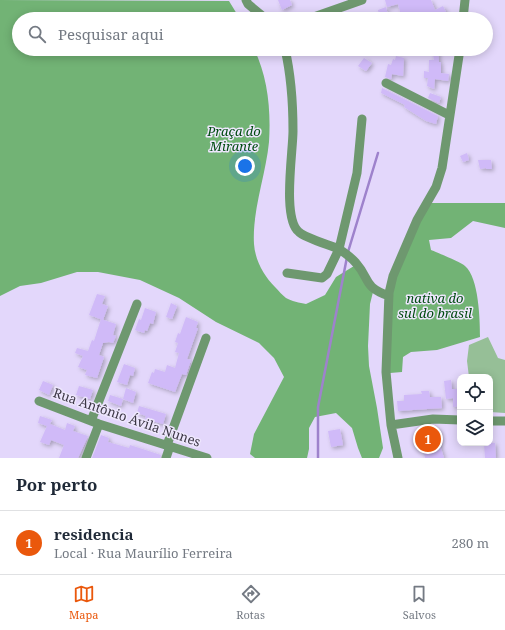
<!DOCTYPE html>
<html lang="pt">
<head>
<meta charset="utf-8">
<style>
	:root { --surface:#fff; --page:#f6f6f7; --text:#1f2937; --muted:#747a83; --line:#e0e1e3; --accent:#ea580c }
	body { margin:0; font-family:"Noto Serif",serif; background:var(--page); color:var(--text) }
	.controls { position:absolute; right:12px; bottom:12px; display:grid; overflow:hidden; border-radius:8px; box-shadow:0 2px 10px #0003 }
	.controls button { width:36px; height:36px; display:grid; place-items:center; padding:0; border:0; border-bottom:1px solid var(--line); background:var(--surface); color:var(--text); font:20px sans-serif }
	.you { position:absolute; left:245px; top:166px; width:14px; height:14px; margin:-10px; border:3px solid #fff; border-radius:50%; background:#1a73e8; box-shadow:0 0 0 6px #1a73e833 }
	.badge { display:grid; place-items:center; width:26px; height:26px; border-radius:50%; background:var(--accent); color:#fff; font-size:13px; font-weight:700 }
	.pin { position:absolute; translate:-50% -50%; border:2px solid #fff; box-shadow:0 1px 4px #0006 }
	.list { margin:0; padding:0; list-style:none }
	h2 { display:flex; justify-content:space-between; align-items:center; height:52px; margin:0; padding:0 16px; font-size:17px }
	h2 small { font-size:13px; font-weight:400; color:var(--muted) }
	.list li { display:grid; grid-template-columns:26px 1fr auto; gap:12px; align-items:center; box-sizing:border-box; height:64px; padding:0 16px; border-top:1px solid var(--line) }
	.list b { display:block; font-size:15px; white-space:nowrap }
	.list p { margin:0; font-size:13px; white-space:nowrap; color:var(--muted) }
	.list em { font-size:13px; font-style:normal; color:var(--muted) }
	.icon { flex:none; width:22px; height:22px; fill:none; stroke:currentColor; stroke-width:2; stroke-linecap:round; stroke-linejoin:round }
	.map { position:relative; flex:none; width:505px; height:458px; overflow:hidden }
	.search { position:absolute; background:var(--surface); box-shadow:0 2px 10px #0003; left:12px; right:12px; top:12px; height:44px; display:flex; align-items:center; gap:10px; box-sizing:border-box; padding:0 14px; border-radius:22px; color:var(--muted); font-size:15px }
	.sheet { height:116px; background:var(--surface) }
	nav { display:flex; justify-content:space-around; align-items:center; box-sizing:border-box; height:56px; border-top:1px solid var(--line); background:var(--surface); font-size:11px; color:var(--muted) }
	nav a { display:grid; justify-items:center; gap:2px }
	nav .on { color:var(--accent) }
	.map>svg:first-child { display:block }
</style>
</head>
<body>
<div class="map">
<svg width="505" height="458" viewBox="0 0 505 458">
	<defs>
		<filter id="shadow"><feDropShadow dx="2" dy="2" stdDeviation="2" flood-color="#0004"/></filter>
	</defs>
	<rect width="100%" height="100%" fill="#e3d7fb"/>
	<!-- green -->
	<path fill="#96bf97" d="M488 337 498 358 505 360V413L490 412V377H469L467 361 469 345Z"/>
	<!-- forest -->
	<path fill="#72b375" d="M0 0 229 1 240 19H19V49H254C268 77 271 111 269 142 266 174 252 211 254 244 255 260 264 276 275 287 279 291 282 295 286 298 291 301 300 303 306 304L325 295 336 277 354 266 374 288 370 304 368 346 369 366 377 408 383 448 379 458H362L358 448 352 428 336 413 315 417 309 428V449L307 458H255L250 454 254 434 284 377 274 358 259 343 216 322 179 298 140 280 98 272H77L41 283 20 286 0 296Z
		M431 203H505V228L473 221 451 238 429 240 431 250C438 253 461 262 465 266 479 278 480 320 480 337L437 350 411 352 403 357 402 372 390 373C391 338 388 290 402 257 410 238 421 220 431 203Z"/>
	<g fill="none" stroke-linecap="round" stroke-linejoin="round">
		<!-- stream -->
		<path stroke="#9e82cc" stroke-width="2.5" d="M348 252 378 153
			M318 458V407L347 257"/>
	</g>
	<!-- building -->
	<path fill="#d0baf8" filter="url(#shadow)" d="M278 0H290L292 5 282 10Z
		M385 0H431L435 10 443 6 447 14 439 18 438 16 431 19H402L398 4 387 7Z
		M386 7 389 19H380L378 10Z
		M432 49H438L439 62H441V73L449 74 448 81 435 79 434 89 427 86 428 78H424V71L429 72V60H434Z
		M396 56 404 58 403 76 392 74 391 79 385 77 388 64 391 65 393 59 395 60Z
		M364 58 372 63 366 71 358 66Z
		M382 88 438 116 436 124 426 121 404 107 405 105 381 93Z
		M430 93 441 97 439 103 428 98Z
		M467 153 469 160 463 162 460 156Z
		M478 160H491L492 169H486V168L480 169Z
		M97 294 105 296 102 304 108 306 103 320 89 315Z
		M171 303 177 306 172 319 166 317Z
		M145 308 156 312 153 324 150 323 147 331 145 330 144 333 135 330 139 319 141 320Z
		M186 317 198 322 196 328H198L187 359 191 360 186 375 182 374 175 392 148 383 152 372 154 373 155 369 165 372 167 365 175 368 179 353 175 352 178 343 175 342 178 333 180 334Z
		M101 319 116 324 113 335 116 336 113 343 109 342 103 343 99 355 104 357 97 378 85 375 87 370 78 367 83 356 75 353 77 348 88 351 92 340 94 341Z
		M124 364 135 368 133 376 130 375 127 385 117 382Z
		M451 380 452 389H460V406L453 407V398L446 399 444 381Z
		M43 381 53 385 49 395 39 390Z
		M79 386 93 390 90 399 76 395Z
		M126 388 136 392 133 403 123 399Z
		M421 391H429L430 397H441L442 408 398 411 397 401H404V395L422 394Z
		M110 395 123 399 121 406 108 401Z
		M139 406 166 414 163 424 145 419 146 416 137 413Z
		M40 416 52 420 50 424 65 430 67 423 75 426 73 431 88 436 78 458H59L64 445 51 440 49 445 40 442 47 426 38 423Z
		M340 429 343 445 331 447 328 431Z
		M439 429 441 442H439L444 458H425L420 433Z
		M101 435 109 438 108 442 129 448 130 445 161 455 160 458H92Z
		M484 443H495L496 458H485Z"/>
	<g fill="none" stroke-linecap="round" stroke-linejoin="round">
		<!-- minor -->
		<path stroke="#6e986f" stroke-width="9" d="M246 0 248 4 266 19
			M308 19 362 0
			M463 19 465 0
			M285 49C291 75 293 104 293 131 293 152 282 219 299 232 305 238 330 245 339 249L327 274 322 278 287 273
			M386 83 449 115
			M362 119 357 173 339 249C345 253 351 257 356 263 371 280 362 286 389 296
			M39 401 99 424 207 458
			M91 421 137 304
			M490 421H505
			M391 425 433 419 460 420
			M167 445 206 338
			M86 458 99 424
			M166 458 170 446
			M398 458 391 425 386 372 389 293 393 276 417 220 436 187 442 168 460 49"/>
	</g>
	<g text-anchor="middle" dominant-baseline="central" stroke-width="3" stroke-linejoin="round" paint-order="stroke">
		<!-- park labels -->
		<g font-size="13" font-style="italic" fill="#004c11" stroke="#eee7fd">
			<text x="234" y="131">Praça do<tspan x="234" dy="15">Mirante</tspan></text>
			<text x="435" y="298">nativa do<tspan x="435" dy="15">sul do brasil</tspan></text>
		</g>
		<!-- street labels -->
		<g font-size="13" fill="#3b3644" stroke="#eee7fd">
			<text transform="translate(127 417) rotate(19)">Rua Antônio Ávila Nunes</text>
		</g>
	</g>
</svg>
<div class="controls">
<button><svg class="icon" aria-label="locate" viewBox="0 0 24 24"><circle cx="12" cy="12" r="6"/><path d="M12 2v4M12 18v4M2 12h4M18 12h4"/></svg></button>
<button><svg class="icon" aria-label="layers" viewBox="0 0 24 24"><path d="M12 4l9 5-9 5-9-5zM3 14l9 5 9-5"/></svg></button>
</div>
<div class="you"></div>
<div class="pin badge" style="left:428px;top:439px">1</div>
<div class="search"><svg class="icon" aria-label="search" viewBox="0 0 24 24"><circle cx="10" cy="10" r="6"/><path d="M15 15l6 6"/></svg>Pesquisar aqui</div>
</div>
<section class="sheet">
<h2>Por perto<small></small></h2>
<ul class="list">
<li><span class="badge">1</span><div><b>residencia</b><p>Local · Rua Maurílio Ferreira</p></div><em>280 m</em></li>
</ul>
</section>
<nav>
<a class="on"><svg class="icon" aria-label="map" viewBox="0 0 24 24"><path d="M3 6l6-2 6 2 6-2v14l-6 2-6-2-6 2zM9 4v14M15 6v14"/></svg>Mapa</a>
<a><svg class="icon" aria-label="directions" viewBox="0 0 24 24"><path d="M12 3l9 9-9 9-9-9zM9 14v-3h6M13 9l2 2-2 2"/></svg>Rotas</a>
<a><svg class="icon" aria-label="saved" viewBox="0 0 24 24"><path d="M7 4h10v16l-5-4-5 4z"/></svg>Salvos</a>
</nav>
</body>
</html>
